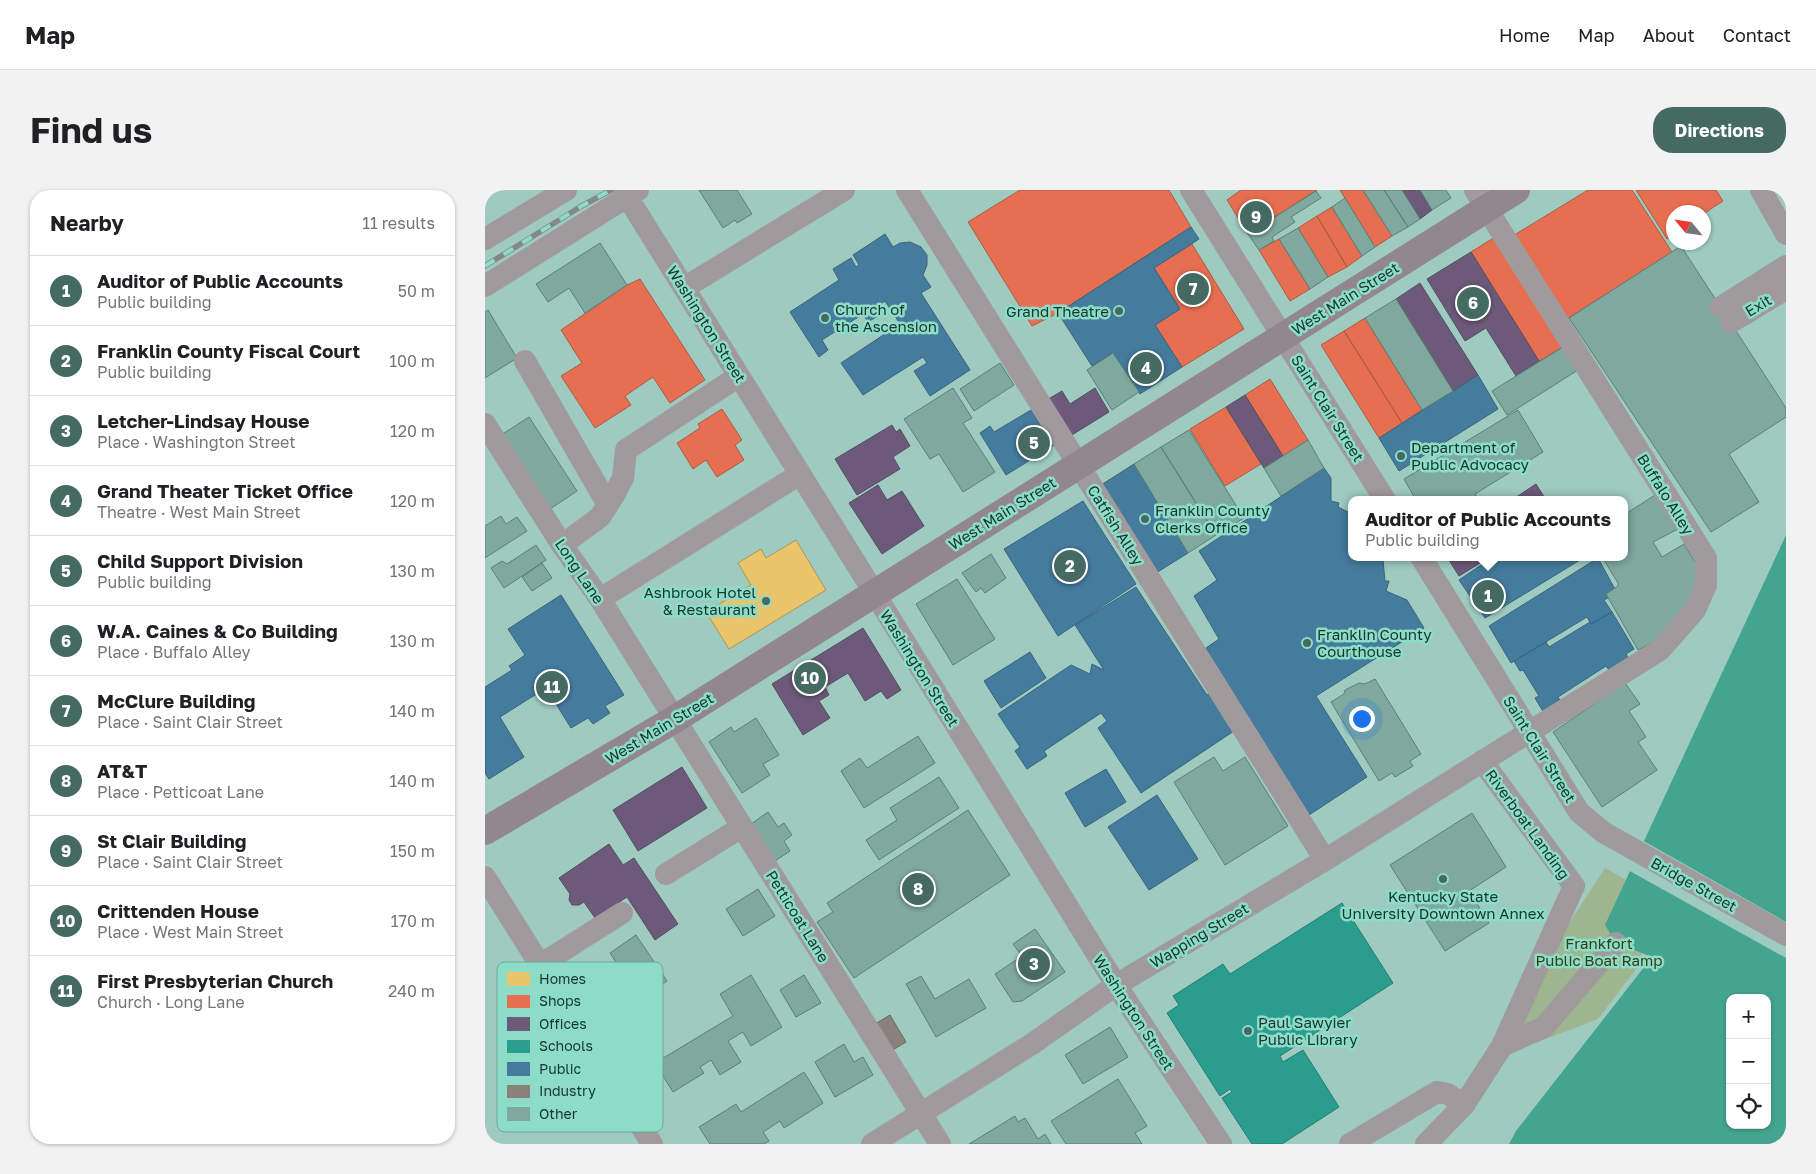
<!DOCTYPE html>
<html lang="en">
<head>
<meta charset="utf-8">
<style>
	:root { --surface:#fff; --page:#f2f2f2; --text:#202124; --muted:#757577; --line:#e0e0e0; --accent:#456a61 }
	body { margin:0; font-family:"Golos Text",sans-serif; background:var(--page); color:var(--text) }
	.controls { position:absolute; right:15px; bottom:15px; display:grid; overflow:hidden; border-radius:10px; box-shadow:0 1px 4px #0004 }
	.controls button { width:45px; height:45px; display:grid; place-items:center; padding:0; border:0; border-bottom:1px solid var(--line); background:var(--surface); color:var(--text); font:25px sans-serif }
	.compass { position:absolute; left:1181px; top:15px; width:45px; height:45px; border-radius:50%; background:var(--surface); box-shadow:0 1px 4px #0004; rotate:299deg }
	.you { position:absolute; left:876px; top:528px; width:18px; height:18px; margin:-12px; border:4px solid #fff; border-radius:50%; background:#1a73e8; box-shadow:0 0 0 8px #1a73e833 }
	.badge { display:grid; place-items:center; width:32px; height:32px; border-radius:50%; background:var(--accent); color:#fff; font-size:16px; font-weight:700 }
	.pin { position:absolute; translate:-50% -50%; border:2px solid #fff; box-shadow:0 1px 5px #0006 }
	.popup { position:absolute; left:863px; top:306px; width:280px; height:65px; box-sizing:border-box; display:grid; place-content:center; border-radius:10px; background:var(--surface); filter:drop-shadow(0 1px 4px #0005); font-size:16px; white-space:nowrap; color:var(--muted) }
	.popup b { font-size:19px; color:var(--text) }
	.popup::after { content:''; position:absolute; left:50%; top:100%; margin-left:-10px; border:10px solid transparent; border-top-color:var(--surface) }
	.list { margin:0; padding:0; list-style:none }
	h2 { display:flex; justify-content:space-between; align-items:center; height:65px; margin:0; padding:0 20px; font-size:21px }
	h2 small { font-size:16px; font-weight:400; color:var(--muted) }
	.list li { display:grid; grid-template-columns:32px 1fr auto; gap:15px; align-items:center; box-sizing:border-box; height:70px; padding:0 20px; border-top:1px solid var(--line) }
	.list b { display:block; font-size:19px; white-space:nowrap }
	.list p { margin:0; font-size:16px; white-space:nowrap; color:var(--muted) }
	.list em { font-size:16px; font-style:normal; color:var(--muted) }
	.icon { flex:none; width:28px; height:28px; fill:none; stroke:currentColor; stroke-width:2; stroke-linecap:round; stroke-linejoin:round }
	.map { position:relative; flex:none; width:1301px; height:954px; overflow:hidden; border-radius:20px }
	header { display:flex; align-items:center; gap:30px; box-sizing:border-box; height:70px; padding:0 25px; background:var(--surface); border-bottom:1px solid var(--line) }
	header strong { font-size:24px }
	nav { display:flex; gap:28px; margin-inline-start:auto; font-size:18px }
	.intro { display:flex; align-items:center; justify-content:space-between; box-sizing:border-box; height:120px; padding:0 30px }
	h1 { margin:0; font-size:35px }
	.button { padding:12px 22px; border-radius:20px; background:var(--accent); color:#fff; font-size:18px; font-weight:700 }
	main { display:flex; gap:30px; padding:0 30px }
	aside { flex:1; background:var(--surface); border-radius:20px; box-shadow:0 1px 4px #0004 }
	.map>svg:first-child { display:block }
</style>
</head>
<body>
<header>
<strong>Map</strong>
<nav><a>Home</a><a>Map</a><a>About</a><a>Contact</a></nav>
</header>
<div class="intro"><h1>Find us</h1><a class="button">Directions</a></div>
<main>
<aside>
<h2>Nearby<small>11 results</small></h2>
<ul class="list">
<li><span class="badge">1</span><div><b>Auditor of Public Accounts</b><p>Public building</p></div><em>50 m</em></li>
<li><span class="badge">2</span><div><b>Franklin County Fiscal Court</b><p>Public building</p></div><em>100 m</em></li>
<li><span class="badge">3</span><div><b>Letcher-Lindsay House</b><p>Place · Washington Street</p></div><em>120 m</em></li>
<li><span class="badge">4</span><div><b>Grand Theater Ticket Office</b><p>Theatre · West Main Street</p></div><em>120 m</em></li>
<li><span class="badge">5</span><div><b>Child Support Division</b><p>Public building</p></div><em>130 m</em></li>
<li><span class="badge">6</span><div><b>W.A. Caines &amp; Co Building</b><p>Place · Buffalo Alley</p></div><em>130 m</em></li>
<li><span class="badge">7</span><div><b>McClure Building</b><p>Place · Saint Clair Street</p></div><em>140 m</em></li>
<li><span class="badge">8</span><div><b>AT&amp;T</b><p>Place · Petticoat Lane</p></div><em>140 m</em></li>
<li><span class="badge">9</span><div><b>St Clair Building</b><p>Place · Saint Clair Street</p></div><em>150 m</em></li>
<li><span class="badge">10</span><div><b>Crittenden House</b><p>Place · West Main Street</p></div><em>170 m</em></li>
<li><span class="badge">11</span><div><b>First Presbyterian Church</b><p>Church · Long Lane</p></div><em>240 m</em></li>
</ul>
</aside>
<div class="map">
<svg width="1301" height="954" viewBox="0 0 1301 954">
	<rect width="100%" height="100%" fill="#9fcabf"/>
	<!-- green -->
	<path fill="#9eb68f" d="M1120 678 1154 697 1152 747 1158 770 1113 829 1048 854 1032 834 1074 749Z"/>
	<!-- water -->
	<path fill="#43a490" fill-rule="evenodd" d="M1301 345V954H1024L1031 941 1167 767 1131 753 1120 735ZM1245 808H1282V935H1245Z"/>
	<!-- pier -->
	<path fill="#9fcabf" d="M1157 650 1301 732V768L1143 680Z"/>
	<!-- homes -->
	<path fill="#e9c46a" stroke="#a99958" d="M311 350 341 400 244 459 221 422 266 395 253 373 276 359 281 368Z"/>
	<!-- shops -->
	<path fill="#e76f51" stroke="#a85e46" d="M535 0H684L706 37 573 123 547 136 483 32Z
		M756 0H832L763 44 742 10Z
		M855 0H878L907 46 890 57Z
		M1103 0H1147L1187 62 1079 131 1026 47Z
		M1151 0H1231L1238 11 1218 24V22H1188V45L1182 49Z
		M847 17 877 66 862 77 832 26Z
		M832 26 862 77 843 87 813 38Z
		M1010 47 1078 157 1054 171 986 62Z
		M794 49 825 99 805 111 774 60Z
		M707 54 759 139 697 177 670 135 695 119 669 78Z
		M155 89 220 190 185 213 168 187 140 206 146 215 110 238 76 186 97 173 76 140 142 95Z
		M880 128 937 220 917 233 859 141Z
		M859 141 917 233 894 248 836 155Z
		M785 189 823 250 798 266 760 205Z
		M741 217 776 274 740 296 705 239Z
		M237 219 257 250 250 255 259 270 232 287 221 270 208 279 192 253 215 238 213 234Z"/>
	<!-- offices -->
	<path fill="#6d597a" stroke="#524e63" d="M917 0H935L947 20 935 29Z
		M986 62 1054 171 1031 186 1001 138 980 151 942 89Z
		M935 93 993 185 968 201 911 109Z
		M610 198 624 222 582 248 560 211 577 201 585 214Z
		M760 205 798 266 779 278 741 217Z
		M407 235 411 242 415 239 425 256 408 267 415 279 372 305 350 269Z
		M1051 294 1061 310H1027Z
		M393 295 402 310 417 301 439 336 397 364 364 313Z
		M962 367H1005L974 386Z
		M378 438 416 500 402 509 396 501 380 511 363 483 340 497 344 505 334 511 345 528 318 545 287 494Z
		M197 577 222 618 153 661 128 620Z
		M124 654 138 675 149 668 193 734 170 750 142 707 110 728 99 712 94 715H87L84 710 85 704 74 688Z"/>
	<!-- schools -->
	<path fill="#2a9d8f" stroke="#237e72" d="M857 713 908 793 795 866 798 872 818 860 854 917 797 954H767L737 908 747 902 745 899 735 906 682 823 694 815 688 806 738 774 745 784Z"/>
	<!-- public -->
	<path fill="#457b9d" stroke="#36667c" d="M706 37 714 49 669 78 695 119 670 135 697 177 655 204 628 163 607 176 573 123Z
		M400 44 408 57 415 53 425 52 436 57 442 65V75L438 85 446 97 436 103 485 180 445 206 429 181 442 173 438 167 378 205 356 173 415 134 400 111 391 117 396 124 383 132 378 124 337 150 343 160 334 167 305 122 354 90 348 79 366 68 371 77 374 75 368 65Z
		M993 185 1013 219 914 281 894 248Z
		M546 220 568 256 521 285 495 243 505 236 509 242Z
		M649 274 703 363 671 383 616 295Z
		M839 278 846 288V311L854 313 853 317 867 324V367H893L894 370H898L900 391H904L901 401 922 410 939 438 831 506 882 587 821 627 722 469 726 466 721 458 734 449 709 406 732 390 714 361Z
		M598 311 651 394 573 446 519 359Z
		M1008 367H1100L1000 428 974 390Z
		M1113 368 1132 403 1119 410 1127 422 1106 434 1102 427 1026 473 1004 436Z
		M651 397 722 505 727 501 752 539 656 603 613 538 622 531 616 523 559 561 562 566 542 579 530 561 535 557 513 524 586 475 605 484 607 474 619 480 590 435Z
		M76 405 139 505 120 516 125 523 108 534 103 528 86 538 61 498 15 527 39 567 4 589 0 583V497L27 480 24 476 40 465 23 439Z
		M1127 422 1149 459 1141 464 1145 471 1126 483 1121 476 1073 507 1077 514 1059 523 1050 508 1054 506 1038 480 1035 481 1029 471 1061 452 1064 457 1105 432 1106 434Z
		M545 462 561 488 516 518 499 491Z
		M621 579 641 612 600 637 580 603Z
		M672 605 713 669 664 700 623 637Z"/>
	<!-- industry -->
	<path fill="#8a817c" stroke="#676a65" d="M405 825 421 852 406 861 390 834Z"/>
	<!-- building -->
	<path fill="#7fa89e" stroke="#598078" d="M214 0H252L267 24 252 33 250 30 238 38Z
		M878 0H899L923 37 907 46Z
		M899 0H917L935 29 923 37Z
		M935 0H961L966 8 947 20Z
		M831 1 836 8 806 27 810 32 787 47 789 51 774 60 763 44Z
		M860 8 890 57 877 66 847 17Z
		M813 38 843 87 825 99 794 49Z
		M115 53 142 95 100 123 84 98 63 112 51 94Z
		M1196 56 1301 218V227L1244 264 1274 312 1226 342 1084 128Z
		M911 109 968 201 937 220 880 128Z
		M3 120 32 168 0 188V122Z
		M1078 157 1093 180 1022 225 1007 201Z
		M628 163 654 202 627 220 602 180Z
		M515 173 529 195 489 221 475 199Z
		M468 198 487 228 478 233 510 282 478 302 454 264 445 269 419 229Z
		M1033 220 1058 262 990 304 993 310H931L919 289Z
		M44 227 92 301 65 319 16 245Z
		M704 240 759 328 731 345 676 257Z
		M823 250 839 278 796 306 779 278Z
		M676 257 731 345 703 363 649 274Z
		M1170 305 1191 340 1168 352 1177 367 1199 354 1212 375 1216 392 1186 443 1153 460 1121 404 1133 396V393L1117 367H1139V325Z
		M16 326 21 334 32 327 42 341 0 368V336Z
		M51 355 61 370 19 398 6 378 17 371 22 374Z
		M506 364 521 388 500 403 496 398 491 402 477 383Z
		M57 373 67 388 47 401 37 387Z
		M472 389 510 449 468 475 431 414Z
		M890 489 936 564 925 571 928 576 910 587 907 583 894 591 846 512 859 504 860 500 874 493 880 494Z
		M1140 493 1155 514 1144 521 1161 547 1153 552 1172 580 1117 617 1068 542Z
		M271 528 294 565 278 574 285 585 257 603 224 552 246 537 249 542Z
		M433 546 450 573 379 618 356 581 375 568 382 578Z
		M729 567 738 581 760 567 803 636 740 675 689 592Z
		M454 587 474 618 394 670 381 650 412 630 405 618Z
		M483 620 525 685 369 788 332 732 348 722 342 713Z
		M283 622 293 637 299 633 307 645 299 651 305 661 287 673 262 637Z
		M987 623 1021 677 984 701 1004 733 960 761 905 675Z
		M273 699 290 726 258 746 241 719Z
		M550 739 580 782 537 811 528 812 510 784 537 766 528 754Z
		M151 745 182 791 155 809 125 763Z
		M266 785 297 837 266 856 258 842 243 851 256 872 235 885 226 870 215 877 219 883 188 902 170 873 248 826 235 804Z
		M319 785 336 813 311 827 295 800Z
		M436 786 450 809 484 789 501 818 451 847 421 794Z
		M625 837 643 867 598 894 580 865Z
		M359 854 369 872 378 867 388 885 350 907 330 872Z
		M319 882 338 913 299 938 295 931 278 942 284 951 279 954H225L214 937 251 914 256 922Z
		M633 889 662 936 650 943 657 954H581L566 931Z
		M530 926 533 932 540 928 553 949 560 944 566 954H484Z"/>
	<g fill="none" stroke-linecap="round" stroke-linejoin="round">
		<!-- minor -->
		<path stroke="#a09a9c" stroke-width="22" d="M138 0 390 404 631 795 736 954
			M422 0 840 670
			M706 0 900 310
			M1276 0 1301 44
			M0 49 81 0
			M0 96 153 0
			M199 98 359 0
			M1236 117 1301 76
			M1246 132 1301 99
			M40 171 123 315
			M0 234 77 355 115 409 455 954
			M77 355 115 327 129 305 138 288 141 260 254 186
			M936 367 1094 622 1118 642 1301 745
			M115 409 315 284
			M181 684 257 637
			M0 687 167 954
			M55 775 137 723
			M1017 856 1059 837 1131 753
			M387 954 547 854 631 795 840 670 1175 460 1210 420 1221 395V368L990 0
			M865 954 952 902 963 904 979 915
			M941 954 979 915 1017 856 1089 696 997 571"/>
		<!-- major -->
		<path stroke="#92878d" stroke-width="28" d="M0 641 190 529 1031 0"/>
		<!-- rail casing -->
		<g stroke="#848888" stroke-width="5.5">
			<path id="rail" d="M0 76 95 17 126 0"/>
		</g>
		<!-- rail -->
		<use href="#rail" stroke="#8ddcc7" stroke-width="4" stroke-dasharray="11" stroke-linecap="butt"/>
	</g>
	<!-- markers -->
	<g fill="#456a61" stroke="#8ddcc7" stroke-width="2">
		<circle cx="634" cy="121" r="5"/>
		<circle cx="340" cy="128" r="5"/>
		<circle cx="916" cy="266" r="5"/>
		<circle cx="660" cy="329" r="5"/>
		<circle cx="281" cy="411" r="5"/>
		<circle cx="822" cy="453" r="5"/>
		<circle cx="958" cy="689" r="5"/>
		<circle cx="763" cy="841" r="5"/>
	</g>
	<g text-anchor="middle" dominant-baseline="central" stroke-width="5" stroke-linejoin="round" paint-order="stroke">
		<!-- street labels -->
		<g font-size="15" fill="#14362e" stroke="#8ddcc7">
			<text transform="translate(860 108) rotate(-32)">West Main Street</text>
			<text transform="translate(1273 115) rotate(-31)">Exit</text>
			<text transform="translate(222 134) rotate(58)">Washington Street</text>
			<text transform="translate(843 218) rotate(58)">Saint Clair Street</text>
			<text transform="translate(1181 304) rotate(58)">Buffalo Alley</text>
			<text transform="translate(517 323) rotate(-32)">West Main Street</text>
			<text transform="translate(631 335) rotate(58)">Catfish Alley</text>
			<text transform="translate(95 381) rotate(56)">Long Lane</text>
			<text transform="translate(435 478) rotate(58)">Washington Street</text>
			<text transform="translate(174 538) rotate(-31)">West Main Street</text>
			<text transform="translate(1055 559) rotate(58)">Saint Clair Street</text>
			<text transform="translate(1043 634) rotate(54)">Riverboat Landing</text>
			<text transform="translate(1209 694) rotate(29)">Bridge Street</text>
			<text transform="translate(313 726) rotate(58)">Petticoat Lane</text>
			<text transform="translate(714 745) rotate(-31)">Wapping Street</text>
			<text transform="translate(649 822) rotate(57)">Washington Street</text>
		</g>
		<!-- poi labels -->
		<g font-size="15" fill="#14362e" stroke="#8ddcc7" text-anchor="start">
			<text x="350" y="119">Church of<tspan x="350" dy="17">the Ascension</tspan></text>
			<text x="624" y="121" text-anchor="end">Grand Theatre</text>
			<text x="926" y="257">Department of<tspan x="926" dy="17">Public Advocacy</tspan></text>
			<text x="670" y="320">Franklin County<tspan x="670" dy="17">Clerks Office</tspan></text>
			<text x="271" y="402" text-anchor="end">Ashbrook Hotel<tspan x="271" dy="17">&amp; Restaurant</tspan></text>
			<text x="832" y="444">Franklin County<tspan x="832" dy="17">Courthouse</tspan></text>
			<text x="958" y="706" text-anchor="middle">Kentucky State<tspan x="958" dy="17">University Downtown Annex</tspan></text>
			<text x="773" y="832">Paul Sawyier<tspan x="773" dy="17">Public Library</tspan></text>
		</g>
		<!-- park labels -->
		<g font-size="15" fill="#373c10" stroke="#8ddcc7">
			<text x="1114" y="753">Frankfort<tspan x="1114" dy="17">Public Boat Ramp</tspan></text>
		</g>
	</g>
	<!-- legend -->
	<rect x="12" y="772" width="166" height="170" rx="8" fill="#8ddcc7" stroke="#69aa99" stroke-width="1"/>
	<rect x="22" y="782" width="23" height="14" fill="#e9c46a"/>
	<rect x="22" y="805" width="23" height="13" fill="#e76f51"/>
	<rect x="22" y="827" width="23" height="14" fill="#6d597a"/>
	<rect x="22" y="850" width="23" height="13" fill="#2a9d8f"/>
	<rect x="22" y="872" width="23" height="14" fill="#457b9d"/>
	<rect x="22" y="895" width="23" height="13" fill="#8a817c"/>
	<rect x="22" y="917" width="23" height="14" fill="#7fa89e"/>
	<g font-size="14" fill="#14362e">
		<text x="54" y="794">Homes</text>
		<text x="54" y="816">Shops</text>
		<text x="54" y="839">Offices</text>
		<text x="54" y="861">Schools</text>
		<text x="54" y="884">Public</text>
		<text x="54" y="906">Industry</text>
		<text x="54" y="929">Other</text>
	</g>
</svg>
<div class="controls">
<button>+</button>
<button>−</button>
<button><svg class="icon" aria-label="locate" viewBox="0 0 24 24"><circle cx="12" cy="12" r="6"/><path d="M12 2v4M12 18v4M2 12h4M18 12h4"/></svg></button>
</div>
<svg class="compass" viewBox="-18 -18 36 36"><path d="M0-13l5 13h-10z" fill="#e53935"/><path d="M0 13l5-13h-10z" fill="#757577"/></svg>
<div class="you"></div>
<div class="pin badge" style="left:1003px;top:406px">1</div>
<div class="popup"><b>Auditor of Public Accounts</b>Public building</div>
<div class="pin badge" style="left:585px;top:376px">2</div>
<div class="pin badge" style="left:549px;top:774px">3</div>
<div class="pin badge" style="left:661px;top:178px">4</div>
<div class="pin badge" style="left:549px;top:253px">5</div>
<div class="pin badge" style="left:988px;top:113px">6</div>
<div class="pin badge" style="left:708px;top:99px">7</div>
<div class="pin badge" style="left:433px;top:699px">8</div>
<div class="pin badge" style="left:771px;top:27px">9</div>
<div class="pin badge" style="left:325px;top:488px">10</div>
<div class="pin badge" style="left:67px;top:497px">11</div>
</div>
</main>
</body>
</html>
